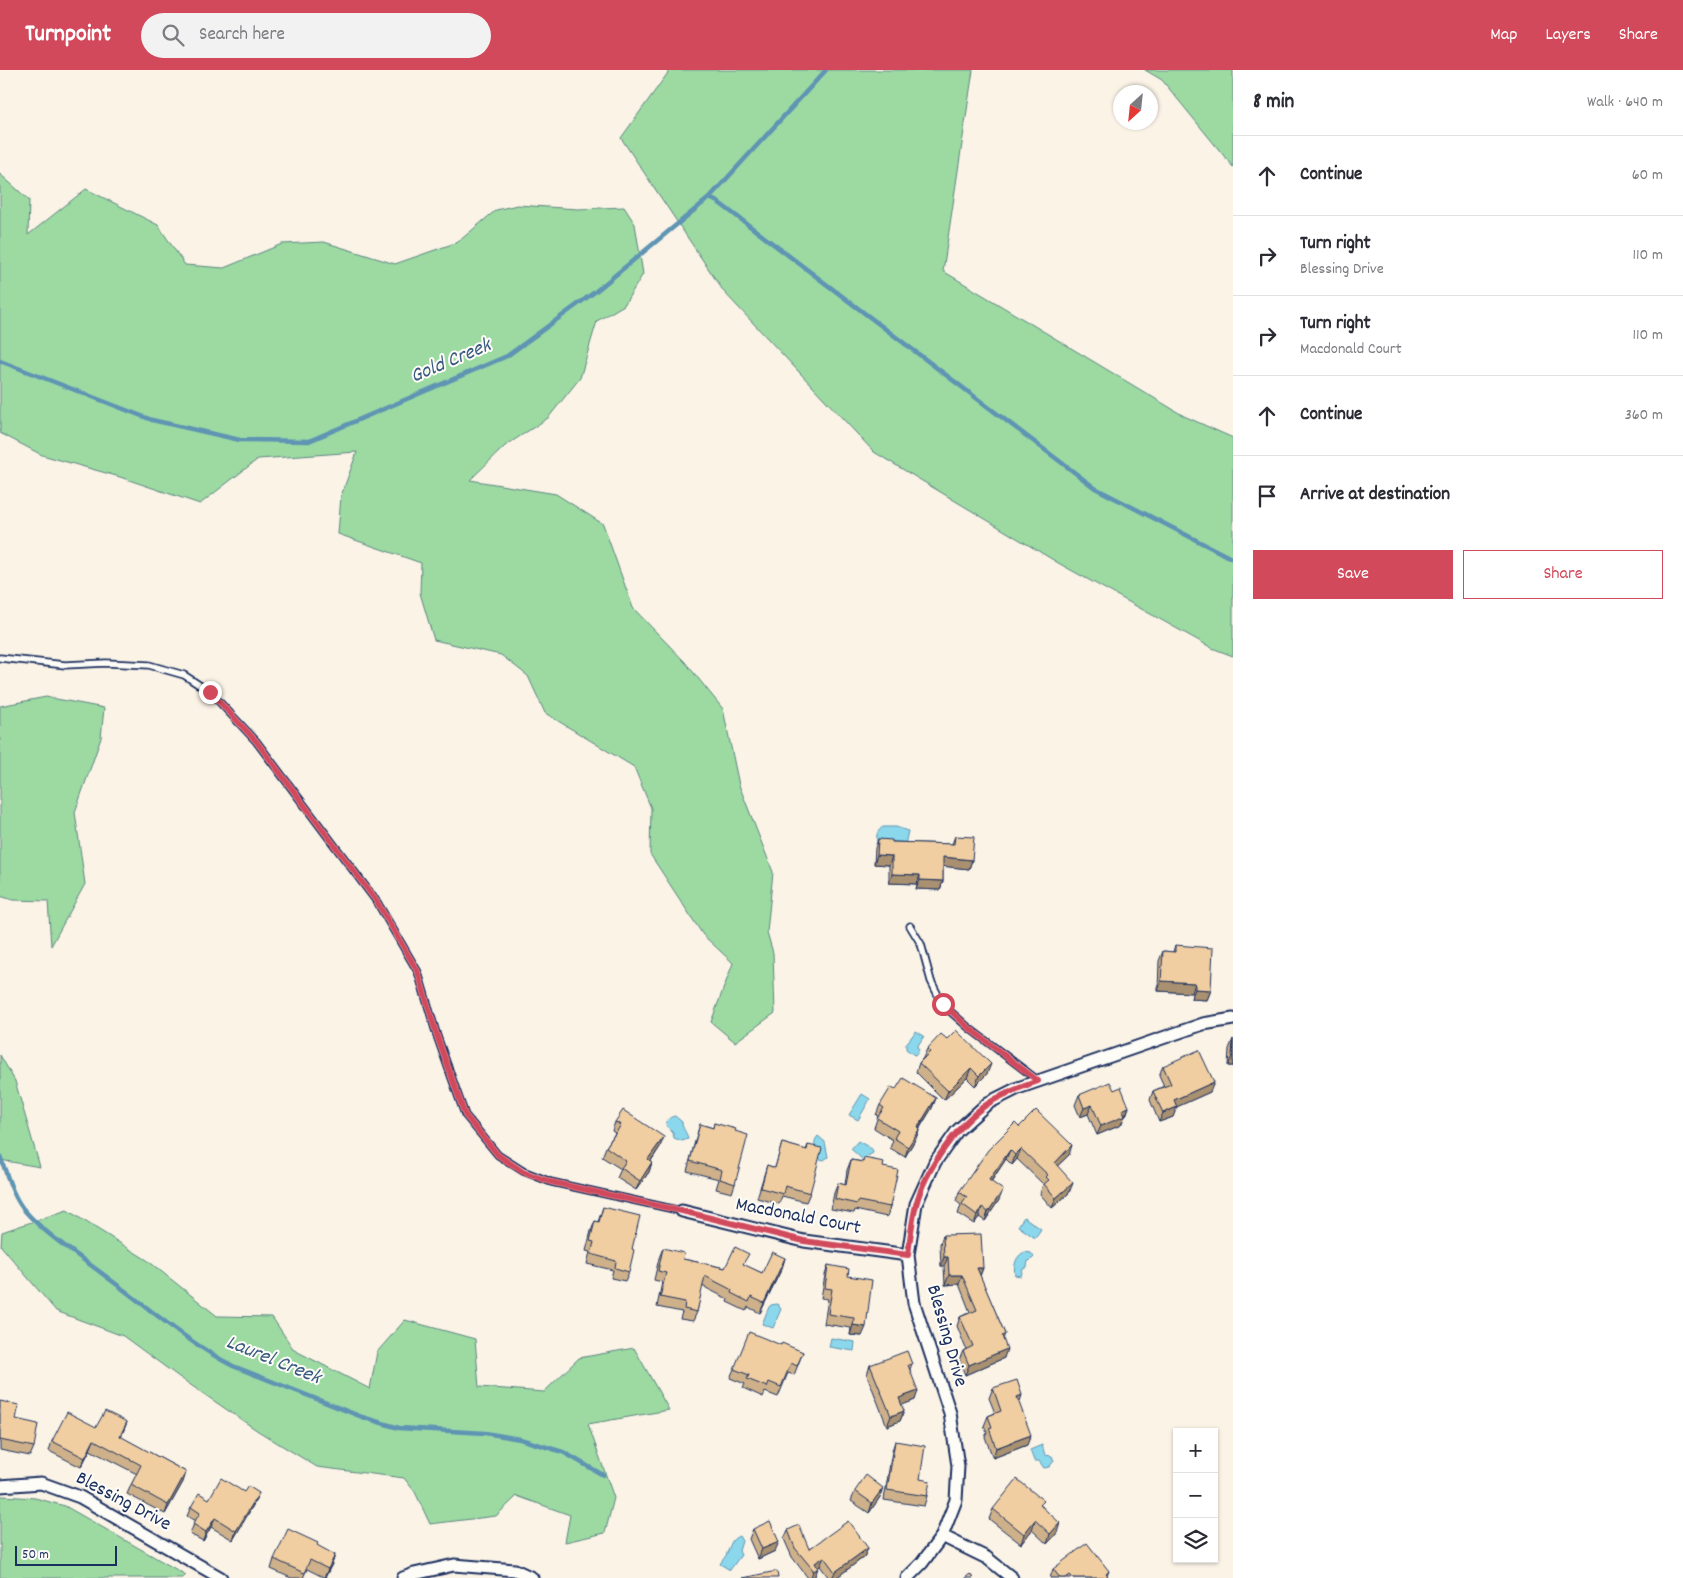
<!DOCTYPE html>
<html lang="en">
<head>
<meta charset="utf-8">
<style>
	:root { --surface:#fff; --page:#f2f2f3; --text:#2b2b33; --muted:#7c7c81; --line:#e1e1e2; --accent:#d1495b }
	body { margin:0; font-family:Dekko,sans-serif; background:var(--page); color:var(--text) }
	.controls { position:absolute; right:15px; bottom:15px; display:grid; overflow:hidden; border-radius:0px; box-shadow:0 1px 4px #0004 }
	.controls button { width:45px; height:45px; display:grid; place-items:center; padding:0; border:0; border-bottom:1px solid var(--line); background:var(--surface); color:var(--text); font:25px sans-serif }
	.compass { position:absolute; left:1113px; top:15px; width:45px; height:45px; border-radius:50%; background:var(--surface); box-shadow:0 1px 4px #0004; rotate:207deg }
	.scale { position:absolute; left:15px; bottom:12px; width:102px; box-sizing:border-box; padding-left:5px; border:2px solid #1b2f5e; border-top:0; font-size:14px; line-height:18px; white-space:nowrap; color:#1b2f5e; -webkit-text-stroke:4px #fdfcf7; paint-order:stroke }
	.stop { position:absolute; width:15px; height:15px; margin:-11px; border:4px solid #d1495b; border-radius:50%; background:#fff }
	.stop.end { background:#d1495b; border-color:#fff; box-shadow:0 1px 5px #0008 }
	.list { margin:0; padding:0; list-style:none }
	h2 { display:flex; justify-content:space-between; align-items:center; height:65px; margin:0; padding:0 20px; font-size:21px }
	h2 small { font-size:16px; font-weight:400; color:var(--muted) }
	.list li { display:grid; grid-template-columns:32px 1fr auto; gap:15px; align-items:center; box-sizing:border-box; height:80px; padding:0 20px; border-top:1px solid var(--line) }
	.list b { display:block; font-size:19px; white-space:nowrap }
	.list p { margin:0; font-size:16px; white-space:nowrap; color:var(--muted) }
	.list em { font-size:16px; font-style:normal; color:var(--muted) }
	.actions { display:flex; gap:10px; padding:15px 20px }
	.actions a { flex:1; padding:11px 0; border:1px solid var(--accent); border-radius:0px; text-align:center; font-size:18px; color:var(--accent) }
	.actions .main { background:var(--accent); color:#fff }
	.icon { flex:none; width:28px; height:28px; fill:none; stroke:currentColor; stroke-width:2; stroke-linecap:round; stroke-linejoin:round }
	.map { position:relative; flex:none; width:1233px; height:1508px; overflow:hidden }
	header { display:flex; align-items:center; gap:30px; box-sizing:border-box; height:70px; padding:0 25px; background:var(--accent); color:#fff }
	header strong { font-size:24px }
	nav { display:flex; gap:28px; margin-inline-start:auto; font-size:18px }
	.search { width:350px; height:45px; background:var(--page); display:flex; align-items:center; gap:12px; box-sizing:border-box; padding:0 18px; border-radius:28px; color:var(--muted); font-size:19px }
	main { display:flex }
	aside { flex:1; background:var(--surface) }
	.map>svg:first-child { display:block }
</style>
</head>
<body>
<header>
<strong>Turnpoint</strong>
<div class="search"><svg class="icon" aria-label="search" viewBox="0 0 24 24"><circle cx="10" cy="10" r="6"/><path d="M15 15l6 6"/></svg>Search here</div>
<nav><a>Map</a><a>Layers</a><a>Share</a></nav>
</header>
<main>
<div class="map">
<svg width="1233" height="1508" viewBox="0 0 1233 1508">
	<rect width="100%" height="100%" fill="#faf3e6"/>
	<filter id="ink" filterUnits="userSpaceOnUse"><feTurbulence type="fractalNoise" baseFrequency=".02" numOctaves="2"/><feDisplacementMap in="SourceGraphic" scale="10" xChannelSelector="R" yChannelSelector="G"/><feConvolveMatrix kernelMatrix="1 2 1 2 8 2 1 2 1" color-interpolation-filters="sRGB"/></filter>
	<g filter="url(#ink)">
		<!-- green -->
		<path fill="#9cdaa2" stroke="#5c8480" d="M670 0H973L943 201 1184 346 1233 368V586L1212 578 1060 494 874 382 724 222 621 68Z
			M1145 0H1233V97L1162 10Z
			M0 104 29 130 28 165 86 119 158 155 185 195 224 198 282 174 324 172 395 194 458 172 496 140 517 135 578 139 624 137 635 154 643 204 624 235 597 251 580 308 548 348 505 376 470 410 556 424 603 454 633 538 685 592 723 639 739 715 773 802 767 862 773 883 775 943 735 972 711 952 733 893 703 865 650 784 651 738 634 697 545 643 528 606 501 585 434 570 420 523 421 493 338 464 341 426 357 382 258 389 200 434 120 407 42 385 0 363Z
			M46 627 104 638 101 668 75 742 85 814 51 876 48 831 13 830 0 826V636Z
			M0 985 15 1011 40 1097 0 1090Z
			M67 1140 147 1190 217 1246 272 1247 294 1280 370 1319 377 1282 405 1250 475 1269 479 1317 544 1322 579 1288 634 1278 669 1340 588 1354 614 1428 605 1463 565 1472 570 1445 517 1426 496 1446 430 1454 415 1422 404 1408 317 1397 258 1361 179 1307 123 1266 56 1241 1 1176 2 1162Z
			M2 1426 35 1428 65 1436 186 1505 183 1508H0V1427Z"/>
		<!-- water -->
		<path fill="#8bd7eb" stroke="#5e94b3" d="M883 757H896L908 761 905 775H899L890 771 886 773 877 772C876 765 877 761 883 757Z
			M916 961 924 966 917 977 919 979 917 984 914 985 906 979V974Z
			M862 1024 870 1029 858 1050 849 1045Z
			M675 1046 682 1052C682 1059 687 1062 688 1069L682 1071 674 1068 673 1063 666 1055C667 1049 670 1047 675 1046Z
			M818 1066 825 1072 828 1087 824 1090 820 1089C817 1081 811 1073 818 1066Z
			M858 1071 872 1079 873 1083 862 1089 851 1079Z
			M1024 1147 1041 1159 1035 1168 1018 1156Z
			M1025 1182 1031 1183 1034 1187 1031 1190 1028 1191 1027 1197 1023 1199 1021 1206 1015 1205C1013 1196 1016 1185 1025 1182Z
			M777 1234 781 1239 773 1258 762 1254 769 1237 771 1235Z
			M831 1268 855 1272 854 1281 829 1277Z
			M1042 1375 1045 1385 1052 1386 1054 1391 1049 1397 1044 1398 1039 1391H1034L1030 1380Z
			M739 1466 742 1471 739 1481 741 1485 730 1500 720 1494C722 1490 726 1487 727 1483 731 1475 730 1470 739 1466Z"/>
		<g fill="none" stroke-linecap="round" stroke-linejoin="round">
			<!-- stream -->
			<path stroke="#5e94b3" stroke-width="4.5" d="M709 128 718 132 1095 418 1233 489
				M0 291 152 350 240 370 309 371 507 286 596 221 709 128 826 0
				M0 1086C7 1104 12 1126 25 1141 48 1167 81 1187 108 1208 149 1238 188 1273 233 1296L362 1347 399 1358 485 1363 520 1369 563 1382 603 1405"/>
			<!-- lane casing -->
			<g stroke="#1b2f5e" stroke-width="9">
				<path id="lane" d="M0 588 65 595 106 593 149 595 184 605 210 622 256 671 377 832 418 902 437 966 465 1045 498 1085 523 1101 551 1112 682 1141
					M910 856 921 874 931 911 943 935 969 958 1039 1011"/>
			</g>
			<!-- street casing -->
			<g stroke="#1b2f5e" stroke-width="15">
				<path id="street" d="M682 1141 804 1171 908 1185
					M0 1416 41 1413 80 1427 221 1508
					M942 1466 987 1488 1012 1508
					M403 1508 414 1504 454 1495 515 1500 532 1508
					M907 1508 922 1493 942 1466 956 1430 958 1396 950 1343 914 1233 908 1185 916 1134 935 1092 957 1061 988 1033 1018 1018 1203 954 1233 949"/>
			</g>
			<!-- lane -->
			<use href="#lane" stroke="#fdfcf7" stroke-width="5.5"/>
			<!-- street -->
			<use href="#street" stroke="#fdfcf7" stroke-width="11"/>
		</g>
		<!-- wall -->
		<path fill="#ceb18a" stroke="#1b2f5e" d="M955 766 972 790 969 799 943 796V811L940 820 916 819 917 814 889 813V795L874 794 875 778 878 769 892 772 952 774Z
			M1175 875 1211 920 1207 930 1191 929 1192 923 1158 921 1159 891 1163 881 1173 882Z
			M947 969 987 1004 975 1016 967 1008 944 1030 916 1002 919 993 923 988 927 979Z
			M1233 969V996H1228L1229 979Z
			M1163 996 1214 1012 1210 1022 1176 1037 1173 1047 1159 1052 1150 1030 1153 1021 1164 1016 1159 1005Z
			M896 1019 936 1028 932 1038 920 1058 916 1068 905 1087 890 1078 893 1070 874 1058 878 1046 876 1045 880 1035Z
			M1114 1020 1129 1037 1126 1046 1124 1047 1121 1055 1097 1065 1088 1044 1080 1047 1075 1035 1079 1025Z
			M615 1052 660 1077 651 1091 652 1092 649 1102 636 1120 617 1108 621 1099 602 1087 606 1077 615 1063 612 1061Z
			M714 1053 735 1061V1114L732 1123 716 1119 719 1109 687 1101 697 1064 700 1054 713 1058Z
			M1019 1057 1069 1085 1057 1096 1069 1123 1052 1138 1040 1124 1043 1114 1017 1089 1012 1095 1006 1089 991 1112 999 1130 985 1151 979 1147 974 1154 958 1144 961 1135 956 1131 959 1122Z
			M782 1073 806 1080 808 1075 810 1123 806 1132 782 1126 779 1134 757 1128 767 1095 775 1098Z
			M864 1088 883 1097 890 1137 887 1147 855 1140 854 1143 831 1139 834 1123 838 1113 845 1115 847 1100 851 1090 863 1092Z
			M603 1137 632 1179 629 1202 625 1211 611 1208 613 1200 587 1194 590 1182 586 1181 591 1161 595 1151 598 1152Z
			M943 1165 983 1198 980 1206 1005 1264 1003 1269 1004 1288 965 1305 959 1290 963 1281 966 1279 957 1256 960 1247 970 1242 959 1214 945 1215 944 1196H941L940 1174Z
			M663 1178 683 1189 725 1198 744 1195 762 1203 785 1188 782 1198 760 1243 748 1237 746 1241 727 1232 728 1229 702 1216 697 1242 693 1251 680 1249 682 1242 657 1237 662 1212 654 1210 659 1188Z
			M828 1195 848 1206 862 1266 850 1265 851 1258 824 1254 828 1229 821 1228 825 1205Z
			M781 1275 803 1282 794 1305 788 1303 778 1327 765 1322 763 1327 743 1318 745 1314 730 1308 734 1299Z
			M912 1294 910 1299 915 1330 901 1335 904 1341 900 1351 887 1356 867 1305 870 1295Z
			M993 1318 1019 1334 1027 1375 993 1388 985 1367 987 1363 984 1356 988 1346 995 1343 989 1328Z
			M0 1331 16 1349 34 1377 30 1386 0 1380Z
			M127 1352 121 1367 186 1402 183 1412 165 1444 127 1424 131 1415 137 1404 90 1380 81 1397 49 1381 52 1371 96 1357Z
			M895 1371 920 1409 927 1426 924 1436 884 1430 892 1381Z
			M883 1418 880 1427 869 1443 851 1431 855 1421Z
			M209 1429 255 1432 233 1470 211 1457 203 1471 190 1464 195 1451 187 1446 191 1437Z
			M1042 1436 1057 1463 1047 1474 1032 1460 1021 1474 989 1449 993 1439Z
			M753 1459 775 1481 758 1489 749 1469Z
			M788 1460 809 1479 868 1478 864 1487 836 1508H829L820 1496 818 1498 814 1508H808L792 1487 784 1469Z
			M317 1476 335 1485 332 1494 325 1508 307 1499 303 1508H291L271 1499 274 1489Z
			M1053 1499 1109 1501 1107 1506 1109 1508H1050Z"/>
		<!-- shaded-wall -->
		<path fill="#a89071" stroke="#1b2f5e" d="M877 785 892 786 889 795 874 794Z
			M943 787 972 790 969 799 940 796Z
			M892 804 920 805 917 814 889 813Z
			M920 810 943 811 940 820 916 819Z
			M1161 911 1195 913 1192 923 1158 921Z
			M1195 919 1211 920 1207 930 1191 929Z
			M1232 986H1233V996H1228Z
			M991 994 987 1004 975 1016 979 1006Z
			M971 998 967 1008 944 1030 948 1021Z
			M1214 1012 1210 1022 1170 1040 1174 1030Z
			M936 1028 932 1038 914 1066 918 1057Z
			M1092 1035 1088 1044 1080 1047 1084 1038Z
			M1129 1037 1121 1055 1097 1065 1101 1056 1122 1040Z
			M1177 1037 1173 1047 1159 1052 1163 1043Z
			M920 1058 916 1068 905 1087 908 1077Z
			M664 1067 660 1077 645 1099 648 1089Z
			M1072 1075 1069 1085 1051 1102 1055 1093Z
			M1021 1079 1017 1089 1012 1095 1015 1085Z
			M1010 1080 1006 1089 985 1120 989 1110Z
			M652 1092 649 1102 636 1120 640 1111Z
			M1073 1113 1069 1123 1052 1138 1056 1128Z
			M1003 1120 999 1130 985 1151 988 1142Z
			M982 1137 979 1147 974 1154 977 1145Z
			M944 1187H948L944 1196H941Z
			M785 1188 782 1198 760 1243 764 1233Z
			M977 1198H983L979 1208Z
			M949 1205H962L959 1214 945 1215Z
			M853 1255 866 1257 862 1266 850 1265Z
			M1007 1279 1004 1288 965 1305 969 1295Z
			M918 1321 915 1330 895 1338 899 1328Z
			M1022 1325 1019 1335 1017 1327Z
			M904 1341 900 1351 887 1356 891 1346Z
			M127 1352 123 1362 116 1376 120 1366Z
			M1031 1365 1027 1375 993 1388 996 1378Z
			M94 1370 90 1380 81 1397 85 1388Z
			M186 1402 183 1412 165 1444 168 1435Z
			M883 1418 880 1427 869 1443 872 1433Z
			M259 1423 255 1432 233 1470 236 1461Z
			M215 1448 211 1457 203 1471 206 1462Z
			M1035 1450 1032 1460 1021 1474 1024 1464Z
			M1060 1453 1057 1463 1047 1474 1050 1464Z
			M779 1472 775 1481 758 1489 762 1479Z
			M868 1478 864 1487 836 1508H832L835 1502Z
			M335 1485 332 1494 324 1508 328 1499Z
			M824 1487 820 1496 815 1500 818 1498 814 1508H811L815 1493Z"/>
		<!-- building -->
		<path fill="#f0cea1" stroke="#1b2f5e" d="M955 766 974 767 972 790 943 787V811L920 810V805L892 804V786L877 785 878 769 892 770V772L954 774Z
			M1175 875 1213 878 1211 920 1195 919V913L1161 911 1163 881 1175 882Z
			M956 960 991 994 979 1006 971 998 948 1021 919 993 930 982 927 979 941 964 947 969Z
			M1233 969V986H1232Z
			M1199 980 1214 1012 1174 1030 1177 1037 1163 1043 1153 1021 1171 1014 1163 996Z
			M903 1008 936 1028 918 1057 920 1058 908 1077 894 1068 898 1061 877 1048 884 1038 880 1035 891 1017 896 1019Z
			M1110 1012 1114 1020 1121 1017 1129 1037 1122 1040 1125 1046 1101 1056 1092 1035 1084 1038 1079 1025Z
			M623 1040 664 1067 648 1089 652 1092 640 1111 621 1098 626 1091 606 1077 621 1055 615 1052Z
			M1036 1040 1072 1075 1055 1093 1073 1113 1056 1128 1044 1114 1049 1110 1046 1107 1048 1105 1021 1079 1015 1085 1010 1080 989 1110 1003 1120 988 1142 982 1137 977 1145 962 1134 967 1127 959 1122 988 1080 1015 1053 1019 1057Z
			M714 1053 736 1059 735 1061 748 1065 735 1114 720 1109 722 1100 690 1091 700 1054 713 1058Z
			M782 1073 807 1080 808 1075 822 1078 810 1123 785 1116 783 1124 761 1118 767 1095 775 1098Z
			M864 1088 884 1092 883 1097 898 1100 890 1137 858 1131 857 1134 835 1129 838 1113 846 1115 851 1090 863 1092Z
			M603 1137 640 1146 632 1179 634 1180 629 1202 615 1198 616 1191 591 1184 594 1172 590 1171 595 1151 599 1152Z
			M981 1164 983 1198H977L1005 1264 1002 1266 1007 1279 969 1295 963 1281 973 1276 960 1247 977 1240 962 1205H949L948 1187H944L943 1165Z
			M735 1177 749 1184 743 1194 762 1203 772 1182 785 1188 764 1233 751 1227 749 1232 731 1223 732 1220 705 1206 697 1242 684 1239 685 1232 660 1227 666 1203 658 1201 663 1178 684 1183 683 1189 725 1198Z
			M828 1195 849 1199 848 1206 872 1210 866 1257 853 1255 854 1248 828 1244 832 1219 825 1218Z
			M749 1262 781 1275 782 1273 803 1282 797 1296 791 1293 781 1317 769 1312 767 1317 747 1309 749 1305 734 1299Z
			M907 1281 912 1294 908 1295 918 1321 899 1328 904 1341 891 1346 870 1295Z
			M1017 1310 1022 1325 1017 1327 1031 1365 996 1378 989 1358 992 1357 988 1346 1001 1341 993 1318Z
			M0 1331 19 1335 16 1349 38 1354 34 1377 0 1370Z
			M105 1341 127 1352 120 1366 186 1402 168 1435 131 1415 141 1395 94 1370 85 1388 52 1371 67 1342 96 1357Z
			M895 1371 925 1376 920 1409 930 1411 927 1426 887 1420Z
			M866 1405 883 1418 872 1433 855 1421Z
			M221 1408 244 1422 248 1416 259 1423 236 1461 215 1448 206 1462 193 1454 200 1443 191 1437 199 1423 209 1429Z
			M1017 1409 1044 1431 1040 1435 1060 1453 1050 1464 1035 1450 1024 1464 993 1439Z
			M770 1451 779 1472 762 1479 753 1459Z
			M848 1451 868 1478 835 1502 824 1487 815 1493 818 1498 814 1501 795 1478 788 1460 799 1455 809 1479Z
			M288 1459 318 1473 317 1475 335 1485 328 1499 310 1490 304 1503 274 1489Z
			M1087 1473 1109 1501 1106 1504 1109 1508H1073L1070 1505 1066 1508H1060L1053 1499Z
			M777 1501 778 1508H742Z
			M970 1504 973 1508H965Z"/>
	</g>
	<g fill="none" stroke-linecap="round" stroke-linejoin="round" filter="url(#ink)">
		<!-- route -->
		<path stroke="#d1495b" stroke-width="6" d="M210 622 256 671 377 832 418 902 437 966 465 1045 498 1085 523 1102 551 1112 682 1141 804 1171 908 1185C910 1168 912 1151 916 1135 925 1100 958 1053 989 1033 1004 1023 1022 1017 1038 1011L969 958 943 934"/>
	</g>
	<g text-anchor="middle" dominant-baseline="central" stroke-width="4" stroke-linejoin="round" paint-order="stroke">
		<!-- street labels -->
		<g font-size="20" fill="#1b2f5e" stroke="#fdfcf7">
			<text transform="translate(798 1147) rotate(11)">Macdonald Court</text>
			<text transform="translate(946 1266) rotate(74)">Blessing Drive</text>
			<text transform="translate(123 1432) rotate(28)">Blessing Drive</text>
		</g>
		<!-- water labels -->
		<g font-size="21" font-style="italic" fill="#375981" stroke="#fdfcf7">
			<text transform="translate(451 292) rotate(-23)">Gold Creek</text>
			<text transform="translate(273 1291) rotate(22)">Laurel Creek</text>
		</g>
	</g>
</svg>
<div class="controls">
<button>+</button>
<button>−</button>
<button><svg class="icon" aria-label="layers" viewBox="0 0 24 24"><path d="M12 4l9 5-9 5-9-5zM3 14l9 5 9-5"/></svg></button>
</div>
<svg class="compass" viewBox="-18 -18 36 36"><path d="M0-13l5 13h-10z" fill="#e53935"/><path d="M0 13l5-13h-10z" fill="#7c7c81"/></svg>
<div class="scale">50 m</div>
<div class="stop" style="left:943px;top:934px"></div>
<div class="stop end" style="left:210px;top:622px"></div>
</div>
<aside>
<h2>8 min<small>Walk · 640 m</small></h2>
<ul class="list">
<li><svg class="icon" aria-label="ahead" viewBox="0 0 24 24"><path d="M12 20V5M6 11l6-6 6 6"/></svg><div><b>Continue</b></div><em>60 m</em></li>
<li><svg class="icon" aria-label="right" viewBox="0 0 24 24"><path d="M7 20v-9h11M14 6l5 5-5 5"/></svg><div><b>Turn right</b><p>Blessing Drive</p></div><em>110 m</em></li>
<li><svg class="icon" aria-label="right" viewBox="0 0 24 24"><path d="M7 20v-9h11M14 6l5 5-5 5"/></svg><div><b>Turn right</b><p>Macdonald Court</p></div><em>110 m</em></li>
<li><svg class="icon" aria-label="ahead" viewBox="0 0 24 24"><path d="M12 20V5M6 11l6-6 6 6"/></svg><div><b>Continue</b></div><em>360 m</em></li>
<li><svg class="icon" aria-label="arrive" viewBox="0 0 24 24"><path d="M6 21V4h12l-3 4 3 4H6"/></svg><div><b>Arrive at destination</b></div></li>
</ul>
<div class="actions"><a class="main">Save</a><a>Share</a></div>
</aside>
</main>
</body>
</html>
